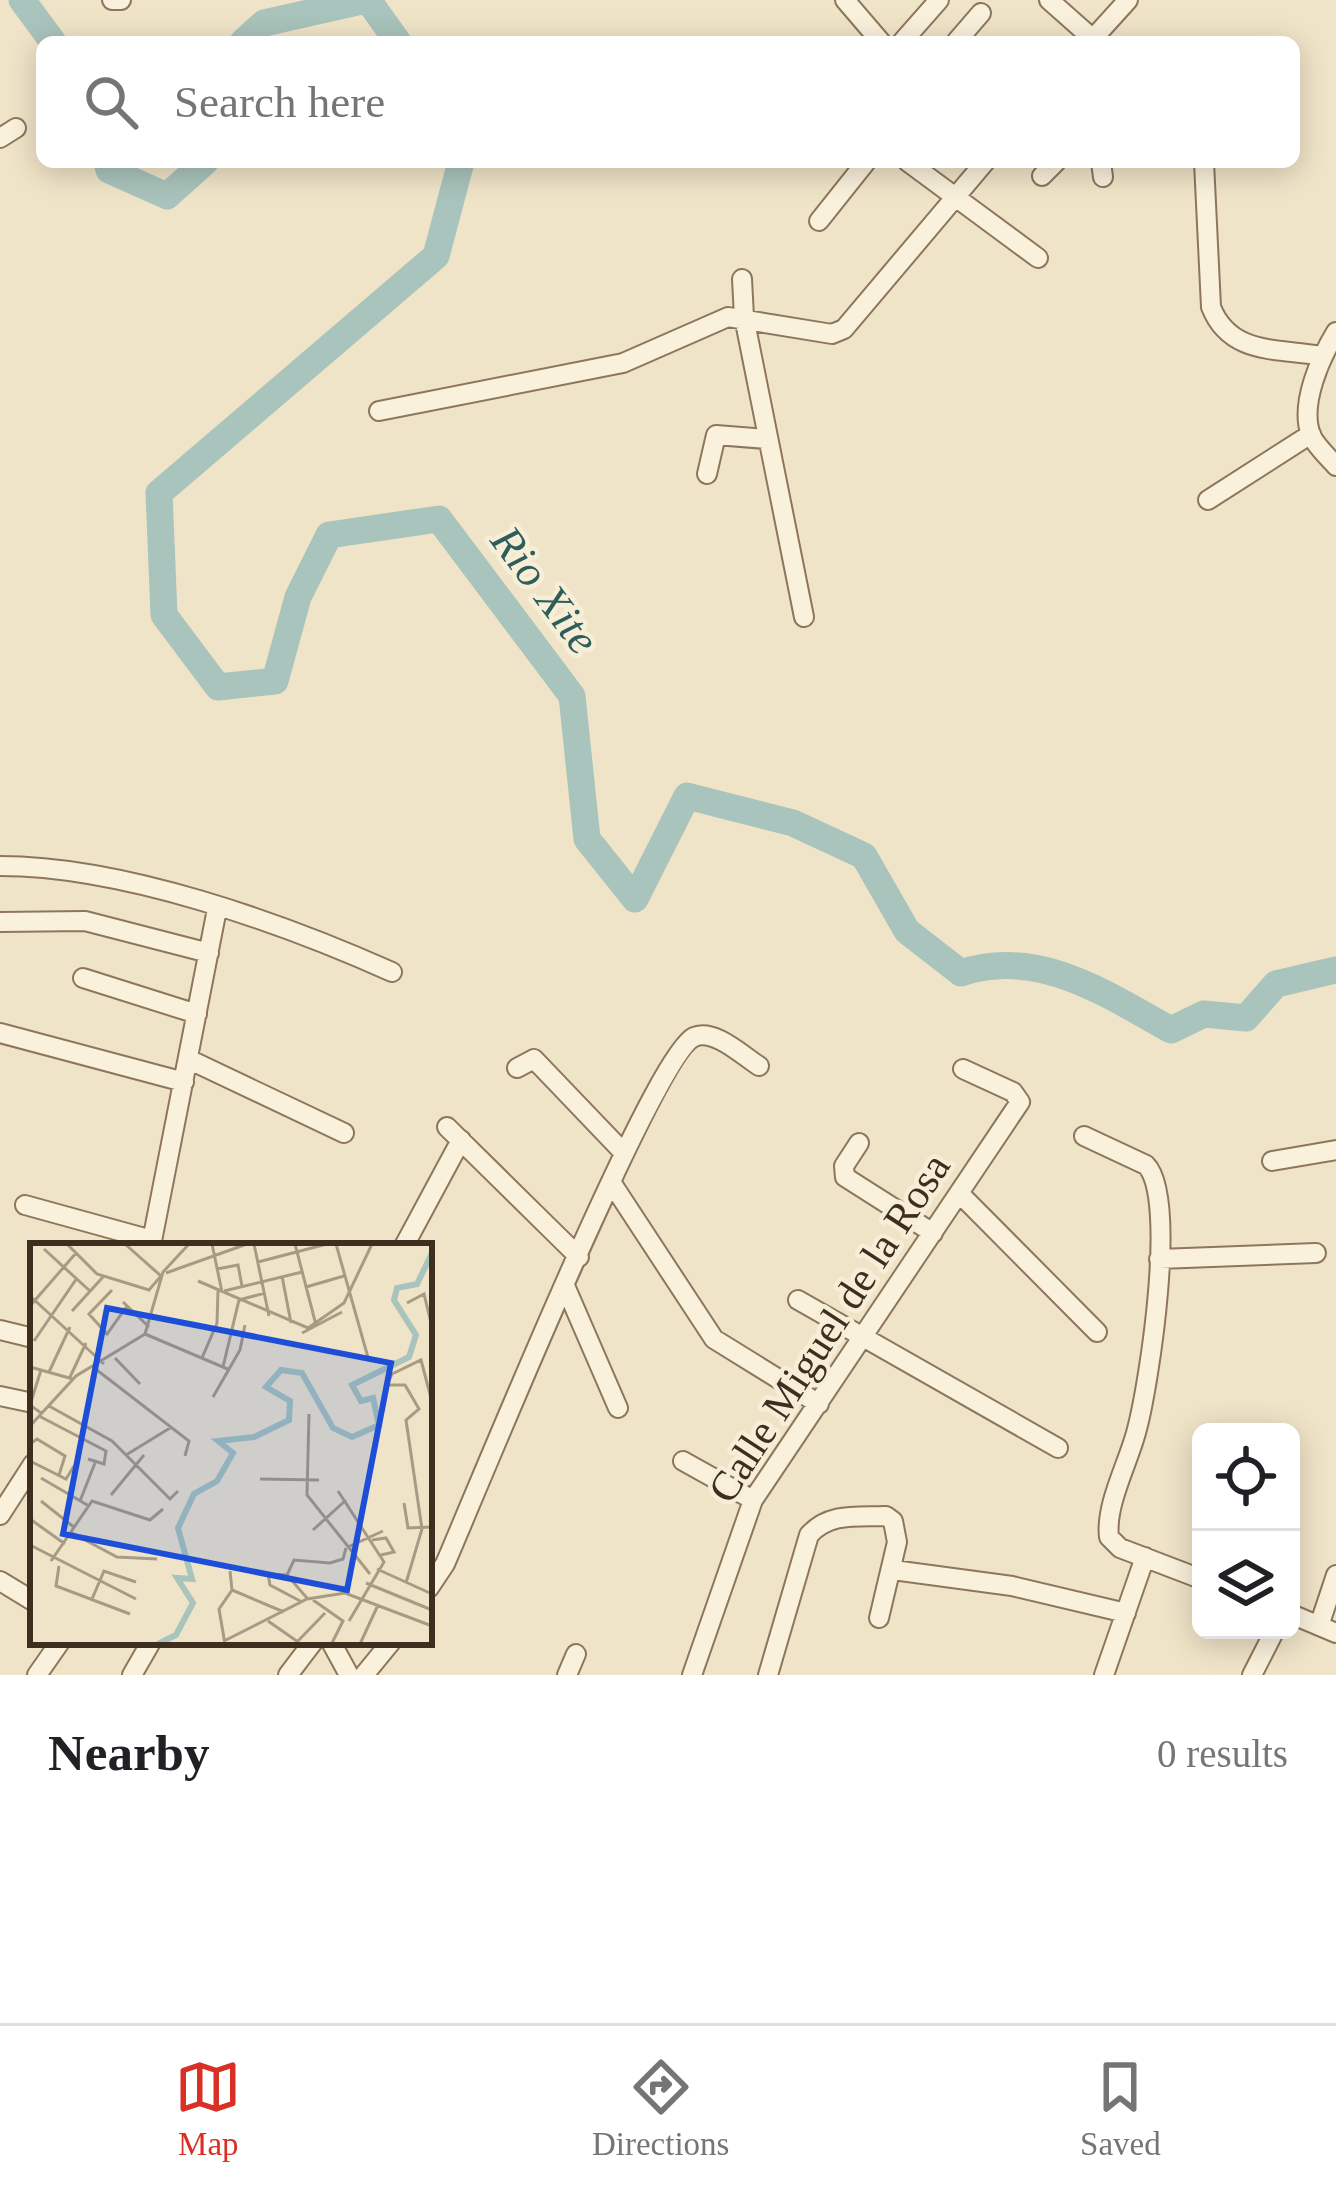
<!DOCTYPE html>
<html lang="en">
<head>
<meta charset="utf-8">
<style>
	:root { --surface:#fff; --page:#f6f6f6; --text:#202124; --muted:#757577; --line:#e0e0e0; --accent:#d93025 }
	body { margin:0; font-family:Georgia,serif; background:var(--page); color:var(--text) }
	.controls { position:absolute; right:36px; bottom:36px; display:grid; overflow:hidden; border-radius:18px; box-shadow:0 6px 30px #0003 }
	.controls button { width:108px; height:108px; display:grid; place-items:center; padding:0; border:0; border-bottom:3px solid var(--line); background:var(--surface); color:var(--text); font:60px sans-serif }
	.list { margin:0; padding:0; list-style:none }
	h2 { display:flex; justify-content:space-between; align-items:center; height:156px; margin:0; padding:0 48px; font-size:51px }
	h2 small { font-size:39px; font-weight:400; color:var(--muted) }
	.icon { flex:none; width:66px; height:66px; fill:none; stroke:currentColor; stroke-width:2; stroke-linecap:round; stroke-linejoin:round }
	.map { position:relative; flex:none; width:1336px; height:1675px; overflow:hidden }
	.search { position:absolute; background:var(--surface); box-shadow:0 6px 30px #0003; left:36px; right:36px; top:36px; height:132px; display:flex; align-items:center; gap:30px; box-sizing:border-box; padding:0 42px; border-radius:18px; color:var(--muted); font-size:45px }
	.sheet { height:348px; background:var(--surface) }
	nav { display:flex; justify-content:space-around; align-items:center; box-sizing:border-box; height:168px; border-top:3px solid var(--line); background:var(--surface); font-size:33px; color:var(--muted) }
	nav a { display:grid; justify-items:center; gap:6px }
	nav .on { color:var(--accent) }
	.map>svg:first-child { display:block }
</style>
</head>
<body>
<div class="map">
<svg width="1336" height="1675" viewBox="0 0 1336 1675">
	<rect width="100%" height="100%" fill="#f0e4c8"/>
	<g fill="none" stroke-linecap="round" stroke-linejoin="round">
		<!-- river -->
		<path stroke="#a9c4bc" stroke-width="27" d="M22 0 53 42
			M368 0 398 42
			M243 42 264 23 366 0
			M107 162 109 170 167 196 205 162
			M461 162 436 256 159 493 164 615 218 687 275 681 298 597 329 535 439 519 572 696 587 839 635 899 687 796 793 823 864 856 907 931 961 973C1038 947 1106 994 1171 1030L1204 1014 1246 1018 1276 984 1336 970"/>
		<!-- minor casing -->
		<g stroke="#8d765c" stroke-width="22">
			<path id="minor" d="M112 0H121
				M845 0 881 42
				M1049 0 1093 39
				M902 42 939 0
				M956 42 981 13
				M1090 42 1128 0
				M0 138 16 128
				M908 162 1038 258
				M1101 162 1103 177
				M1204 162 1211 307C1230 355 1276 348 1322 356
				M1042 176 1056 162
				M819 221 866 162
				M742 279 744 317 804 617
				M1336 332C1321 357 1299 404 1311 435 1315 445 1329 458 1336 466
				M379 411 623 363 728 317 832 334 844 329 985 162
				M707 474 716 435 766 439
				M1208 500 1311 434
				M0 866C122 866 280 922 392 972
				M0 922 85 921 209 953
				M83 978 197 1014
				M0 1033 184 1082
				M188 1059 344 1133
				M517 1068 534 1059 623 1152
				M447 1127 579 1257
				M1084 1136 1146 1165C1178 1197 1149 1384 1137 1429 1129 1462 1105 1504 1109 1537L1120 1548 1201 1579
				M859 1143 844 1166 845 1177 933 1233
				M1272 1161 1336 1150
				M611 1182 714 1339 819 1404
				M960 1194 1097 1332
				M25 1205 152 1240
				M151 1246 217 909
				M404 1246 461 1140
				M1159 1259 1316 1253
				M566 1288 618 1408
				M798 1300 1058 1448
				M0 1330 33 1338
				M0 1396 33 1403
				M683 1461 753 1500
				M0 1515 33 1464
				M893 1570 1012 1586 1126 1613
				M0 1581 33 1601
				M429 1588 445 1564C476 1493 653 1056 694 1037 714 1028 743 1056 759 1066
				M1291 1614 1336 1633
				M1319 1626 1336 1575
				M331 1642 349 1675
				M37 1675 60 1642
				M132 1675 151 1642
				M288 1675 313 1642
				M364 1675 391 1642
				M567 1675 576 1654
				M692 1675 753 1500 1020 1102 1013 1092 963 1069
				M768 1675 809 1535C829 1512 858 1517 886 1516L893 1521 897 1542 879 1618
				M1104 1675 1145 1557
				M1252 1675 1275 1630"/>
		</g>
		<!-- minor -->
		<use href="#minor" stroke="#faf1dc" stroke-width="18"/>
	</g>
	<g text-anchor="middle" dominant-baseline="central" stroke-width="9" stroke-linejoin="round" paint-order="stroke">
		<!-- street labels -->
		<g font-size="42" fill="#3d2e20" stroke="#f7eed8">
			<text transform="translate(829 1328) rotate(-57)">Calle Miguel de la Rosa</text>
		</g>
		<!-- water labels -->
		<g font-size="45" font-style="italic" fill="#2f5d5a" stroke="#f7eed8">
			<text transform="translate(545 590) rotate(53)">Rio Xite</text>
		</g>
	</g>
	<!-- overview -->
	<g transform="translate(30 1243)">
		<rect width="402" height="402" fill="#f0e4c8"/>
		<path fill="none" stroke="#a9c4bc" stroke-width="6" d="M128 401 146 392 163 360 147 335 162 336 148 285 164 251 187 238 203 210 188 198 224 194 259 177 260 158 236 144 251 127 272 130 303 185 322 194 349 182 343 155 331 158 322 142 379 114 386 92 364 57 367 45 387 41 402 10"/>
		<path fill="none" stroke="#a89b85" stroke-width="3" d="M37 1 67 31 119 47 131 33 95 1M182 1 192 49M224 1 239 73M265 1 286 82M306 1 339 118M14 6 61 49M228 19 297 1M187 26 208 22 212 43M136 30 217 1M252 33 261 80M168 38 278 85 314 60 342 1M276 44 314 33M82 47 59 71 77 91 97 63M194 48 272 29M0 53 74 121M93 59 119 84M377 60 394 51 402 84M0 63 46 10M42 68 73 34M272 90 312 69M115 91 200 127M4 98 47 35M85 115 110 141M172 115 187 80 188 48M0 124 43 136M63 124 159 198 155 213M193 124 209 57 235 50M11 127 0 162 11 170M19 129 40 84M40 134 56 100M357 142H375L389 166 376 177 392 286 376 340M357 142 362 131 391 117 402 159M183 154 210 107 215 82M19 163 82 198 140 256 148 248M279 171 277 252 340 331M9 173 76 208 74 221 58 216M0 183 46 133 115 91 133 29 159 1M0 201 7 196 35 213 29 232M96 212 140 185M0 218 36 236 44 223M11 235 59 263M230 236 289 237M308 248 354 319 319 378M81 252 114 212M11 258 45 285M50 258 65 220M374 260 378 285 402 284M0 276 35 301M283 287 316 257M42 290 87 314 127 316M342 297 356 295 364 309 351 312M0 302 106 356M318 304 353 288M21 318 62 258 120 277 133 266M29 323 26 343 100 371M347 326 402 351M257 332 264 317 300 320 313 316 316 305M336 340 402 367M202 347 254 369M62 356 74 328 106 339M283 357 313 378 302 400M272 359 240 342 238 331 257 332 277 355M238 378 271 401M194 398 277 356 315 350 402 383M267 399 295 370M195 401 189 366 202 347 200 328M330 401 348 362"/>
		<path fill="#1d4ed8" fill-opacity="0.15" stroke="#1d4ed8" stroke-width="6" d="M77 65 361 120 317 347 33 291Z"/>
		<rect width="402" height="402" fill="none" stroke="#3d2e20" stroke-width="6"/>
	</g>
</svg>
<div class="controls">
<button><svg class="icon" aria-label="locate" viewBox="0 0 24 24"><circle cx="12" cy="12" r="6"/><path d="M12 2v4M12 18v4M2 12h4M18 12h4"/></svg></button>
<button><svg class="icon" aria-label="layers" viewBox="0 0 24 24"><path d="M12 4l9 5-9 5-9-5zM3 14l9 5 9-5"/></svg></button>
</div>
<div class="search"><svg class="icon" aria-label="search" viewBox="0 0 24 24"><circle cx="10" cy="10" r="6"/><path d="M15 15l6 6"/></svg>Search here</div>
</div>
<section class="sheet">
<h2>Nearby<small>0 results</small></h2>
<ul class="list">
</ul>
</section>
<nav>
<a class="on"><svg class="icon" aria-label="map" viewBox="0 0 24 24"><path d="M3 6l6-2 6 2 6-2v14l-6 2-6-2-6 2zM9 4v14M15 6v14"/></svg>Map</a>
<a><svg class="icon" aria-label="directions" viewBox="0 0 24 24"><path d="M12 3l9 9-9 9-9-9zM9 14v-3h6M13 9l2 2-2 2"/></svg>Directions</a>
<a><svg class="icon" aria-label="saved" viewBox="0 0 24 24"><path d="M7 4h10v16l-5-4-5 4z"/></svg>Saved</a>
</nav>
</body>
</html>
